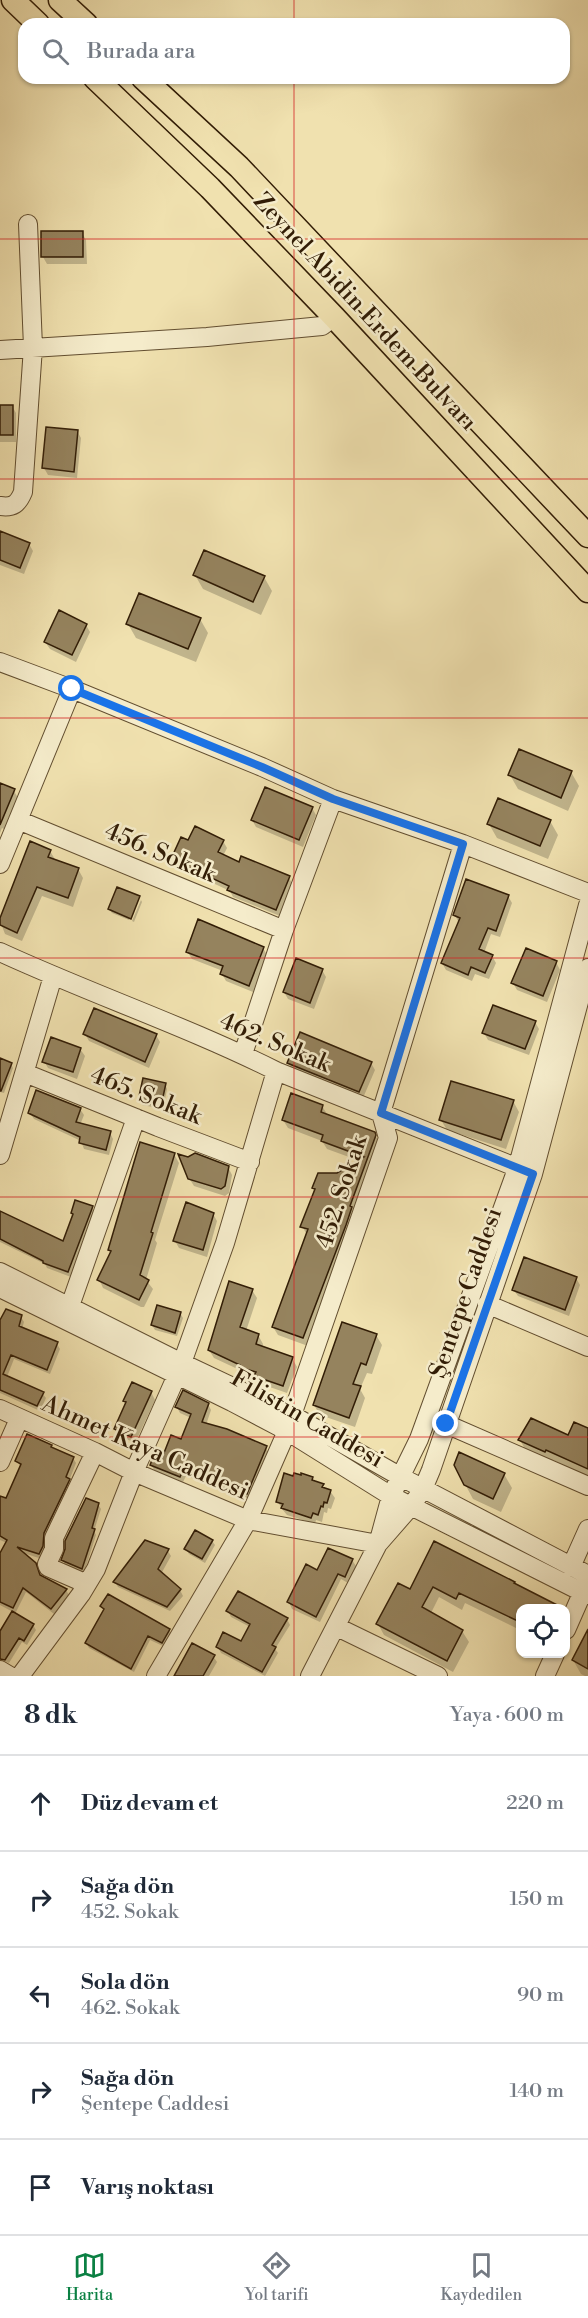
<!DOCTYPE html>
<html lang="tr">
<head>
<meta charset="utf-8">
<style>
	:root { --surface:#fff; --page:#f2f2f3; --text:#1f2937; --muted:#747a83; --line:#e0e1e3; --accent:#0b8043 }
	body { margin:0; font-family:"Libre Bodoni",serif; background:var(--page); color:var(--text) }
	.controls { position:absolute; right:18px; bottom:18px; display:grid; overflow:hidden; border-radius:12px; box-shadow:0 2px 4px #0004 }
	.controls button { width:54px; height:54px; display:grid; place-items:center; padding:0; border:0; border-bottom:2px solid var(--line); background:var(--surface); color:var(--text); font:30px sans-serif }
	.stop { position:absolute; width:18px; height:18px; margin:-14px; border:4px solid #1a73e8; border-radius:50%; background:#fff }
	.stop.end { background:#1a73e8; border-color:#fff; box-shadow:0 2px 6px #0008 }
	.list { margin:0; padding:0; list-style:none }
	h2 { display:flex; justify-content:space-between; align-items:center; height:78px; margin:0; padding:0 24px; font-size:26px }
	h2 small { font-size:20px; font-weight:400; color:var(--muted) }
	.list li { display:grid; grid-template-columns:39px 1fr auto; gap:18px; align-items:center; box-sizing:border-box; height:96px; padding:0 24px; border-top:2px solid var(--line) }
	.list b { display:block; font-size:22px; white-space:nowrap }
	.list p { margin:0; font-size:20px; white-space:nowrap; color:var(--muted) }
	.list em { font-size:20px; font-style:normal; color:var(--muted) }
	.icon { flex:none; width:33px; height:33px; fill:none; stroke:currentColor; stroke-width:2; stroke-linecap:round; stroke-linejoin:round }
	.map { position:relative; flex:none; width:588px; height:1676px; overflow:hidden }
	.search { position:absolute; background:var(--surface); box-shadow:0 2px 4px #0004; left:18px; right:18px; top:18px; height:66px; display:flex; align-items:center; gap:15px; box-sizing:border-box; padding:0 21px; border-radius:18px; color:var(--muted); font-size:22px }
	.sheet { height:558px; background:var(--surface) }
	nav { display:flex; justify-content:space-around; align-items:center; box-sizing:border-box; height:84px; border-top:2px solid var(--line); background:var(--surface); font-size:16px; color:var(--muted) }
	nav a { display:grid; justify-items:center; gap:3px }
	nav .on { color:var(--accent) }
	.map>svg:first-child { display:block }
</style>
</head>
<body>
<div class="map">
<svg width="588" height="1676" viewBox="0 0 588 1676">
	<rect width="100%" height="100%" fill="#f0e1af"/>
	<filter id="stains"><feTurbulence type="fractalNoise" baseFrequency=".00333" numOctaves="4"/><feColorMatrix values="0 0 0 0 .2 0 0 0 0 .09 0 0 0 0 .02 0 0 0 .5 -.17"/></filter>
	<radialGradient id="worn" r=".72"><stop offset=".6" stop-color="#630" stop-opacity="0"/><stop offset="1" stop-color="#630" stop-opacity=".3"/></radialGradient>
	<!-- shadow -->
	<path fill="#0003" d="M82 233 86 240 87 264H47L43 257Z
		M0 406H12L16 413V442H0Z
		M77 431 81 438 77 478 48 475 44 468Z
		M0 532 29 544 33 551 24 574 0 565Z
		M195 575 264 577 272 591 261 615 203 589Z
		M200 619 208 633 196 662 136 638 128 624Z
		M86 625 90 632 76 662 50 649 45 642Z
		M571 772 579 786 568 811 518 789 510 775Z
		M0 785 14 791 18 798 5 830 2 828 0 833Z
		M312 808 316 815 303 847 256 827 252 820Z
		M550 821 558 835 548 859 497 838 489 824Z
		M223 841 227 848 223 856 240 864 289 878 293 885 280 916 233 897 230 891 176 866 172 859 189 842Z
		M50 851 56 861 78 869 83 878 73 907 42 896 22 941 5 934 0 921Z
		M508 896 512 903 500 937 491 934 484 953 492 956 496 963 489 979 475 974 472 981 446 970 442 963 459 923 455 915Z
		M139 897 129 920 112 913 109 909Z
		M141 900 142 902 134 922 132 921Z
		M263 948 267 955 253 992 226 981 222 974 223 971 192 959 187 951Z
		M556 962 560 970 547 1002 517 990 513 983Z
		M322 970 326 977 314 1009 288 999 284 992Z
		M535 1022 539 1029 529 1055 488 1040 484 1033Z
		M85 1034 156 1035 160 1042 149 1068 89 1041Z
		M80 1049 85 1056 77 1079 48 1068 44 1061Z
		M0 1060 11 1064 13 1068 4 1093 0 1092Z
		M289 1063H371L375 1070 363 1098 293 1070Z
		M165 1084 167 1089 163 1109 142 1105 140 1100Z
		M513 1101 519 1112 506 1149 447 1130 441 1120Z
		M322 1106 327 1114 374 1133 379 1142 308 1346 278 1335 273 1327 307 1235 302 1226 319 1175H337L360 1161 327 1149 322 1141 288 1128 283 1120Z
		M80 1109 84 1115 80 1125 110 1133 113 1139 109 1155 84 1149 81 1141 34 1119 30 1113Z
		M174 1154 179 1163 155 1240 157 1243 146 1280 153 1289 144 1307H141L103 1288 99 1279 112 1254 109 1250Z
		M228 1167 232 1175 229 1193 225 1196 194 1186 189 1178Z
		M92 1208 95 1213 71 1277 47 1268 45 1264 0 1242V1217L64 1243 74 1216 72 1213Z
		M213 1214 217 1221 207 1257 179 1248 175 1241Z
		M576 1278 580 1285 569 1316 518 1296 513 1289Z
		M252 1290 257 1298 246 1331 258 1335 263 1344 262 1348 292 1358 297 1367 287 1393 261 1384 258 1379 246 1375 244 1372 214 1358 209 1350Z
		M180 1313 183 1318 177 1336 155 1330 152 1325Z
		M21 1317 24 1322 22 1329 57 1344 60 1349 50 1374 14 1359 7 1377 42 1393 46 1398 40 1411 0 1393V1324Z
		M376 1335 382 1345 372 1374 367 1373 360 1389 365 1398 355 1427 320 1415 314 1405Z
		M151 1392 155 1400 135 1443 120 1436 115 1429 127 1405 124 1401Z
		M208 1404 211 1410 206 1425 266 1448 269 1454 250 1499 186 1476 183 1482 155 1471 151 1465 163 1460 182 1441 191 1418 180 1413 177 1407Z
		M588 1430V1476L553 1460 551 1462 526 1451 520 1440 569 1437Z
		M51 1446 53 1450 73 1458 76 1463 69 1481 72 1485 42 1559 20 1552 35 1564 41 1577 66 1590 69 1595 54 1614 26 1592 15 1614 33 1625 36 1630 27 1645 22 1642 9 1663 0 1659V1631L13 1612 0 1605V1556L7 1543 0 1540V1498L7 1500 21 1467 17 1461Z
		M504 1474 512 1488 501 1512 473 1499 465 1484Z
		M294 1478H312L314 1482 330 1491 335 1498 331 1509 328 1508 327 1513 324 1512 322 1522 316 1520 315 1524 287 1515 282 1509 278 1502Z
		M98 1504 101 1509 94 1531 96 1535 84 1573 65 1565 63 1560Z
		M212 1541 215 1545 205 1563 189 1554 186 1549Z
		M435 1543 561 1608H520V1630L465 1603 462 1610 439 1597 431 1613 462 1631 469 1642 453 1672 384 1635 378 1624 410 1591Z
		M168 1551 171 1556 161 1574 180 1590 183 1596 170 1611 118 1587 115 1582Z
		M352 1560 356 1566 348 1583 341 1579 320 1622 292 1609 289 1602 318 1572Z
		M108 1596 169 1630 172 1635 165 1647 150 1640 134 1672 89 1648 86 1643 104 1611 102 1606Z
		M228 1611 287 1619 290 1625 275 1649 278 1653 265 1676 221 1653 218 1647 241 1643 250 1627 231 1617Z
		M588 1632V1676H585L581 1674 573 1660Z
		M213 1656 217 1662 209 1676H175Z"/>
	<!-- building -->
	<path fill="#95835e" stroke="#321d06" stroke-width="1.5" d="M41 231H83V257H41Z
		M0 405H13V435H0Z
		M46 427 78 430 74 472 42 468Z
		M0 531 30 543 20 568 0 560Z
		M204 550 265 576 253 602 193 575Z
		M139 593 201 618 188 649 126 624Z
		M59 610 87 624 72 655 44 642Z
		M519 749 572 771 561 798 508 775Z
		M0 783 15 789 0 825Z
		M265 787 313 807 299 840 251 820Z
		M498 798 551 820 540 846 487 824Z
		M195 826 224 840 218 852 239 862 241 856 290 876 276 910 227 890 229 886 171 859 181 837 188 840Z
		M30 841 51 850 48 857 79 868 68 898 37 887 17 933 0 925V918Z
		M466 879 509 895 496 931 488 928 479 949 493 955 485 973 471 967 468 975 441 963 460 918 453 915Z
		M117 887 140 896 131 919 108 909Z
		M198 919 264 947 249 986 220 974 223 966 186 952Z
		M526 948 557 961 543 996 511 983Z
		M296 958 323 969 310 1003 283 992Z
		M493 1005 536 1021 525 1049 482 1033Z
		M94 1008 157 1034 145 1062 83 1034Z
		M300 1032 372 1062 359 1092 287 1063Z
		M51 1037 81 1048 73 1072 42 1062Z
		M0 1058 12 1063 1 1091H0Z
		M143 1078 166 1083 161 1106 138 1101Z
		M451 1081 514 1100 501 1140 439 1120Z
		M36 1090 81 1108 76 1122 111 1131 106 1150 79 1143 80 1137 28 1113Z
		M291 1093 323 1105 321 1112 375 1132 376 1135 350 1206 352 1207 346 1225 303 1338 272 1327 308 1229 300 1227 315 1189 312 1188 318 1173H337L364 1157 321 1141 323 1135 282 1120Z
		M140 1142 175 1153 151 1232 153 1233 140 1275 149 1280 139 1300 97 1280 111 1251 108 1250Z
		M195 1153 229 1166 225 1186 221 1189 188 1179 178 1154 188 1157Z
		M75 1200 93 1206 68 1272 43 1263V1261L0 1239V1211L63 1241 73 1214 71 1213Z
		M186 1202 214 1213 203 1250 173 1241Z
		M524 1257 577 1277 565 1310 512 1290Z
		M229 1281 253 1289 240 1327 259 1334 256 1344 293 1357 283 1386 254 1376 256 1372 239 1367 240 1365 208 1350Z
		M157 1305 181 1312 175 1333 151 1325Z
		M6 1309 22 1315 19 1326 58 1342 47 1370 11 1355 3 1374 44 1392 37 1406 0 1390V1320Z
		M342 1322 377 1334 366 1365 361 1363 353 1384 361 1386 349 1418 313 1405Z
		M132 1382 152 1391 131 1437 114 1429 126 1402 123 1401Z
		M183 1390 209 1403 202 1422 227 1429 267 1446 247 1494 183 1470 180 1477 150 1465 154 1455 162 1458 171 1435 181 1439 191 1414 175 1407Z
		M531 1418 568 1435 574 1422 588 1428V1469L546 1450 545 1452 518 1440Z
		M27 1434 52 1445 51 1447 74 1457 66 1477 70 1479 44 1533 43 1546 39 1554 17 1547 36 1563 40 1575 67 1589 51 1609 23 1588 13 1608 0 1602V1553L7 1540 0 1536V1496L6 1498 21 1464 15 1461Z
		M459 1452 505 1473 493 1499 464 1485 454 1465Z
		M284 1473 293 1476 294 1473 301 1475V1473L313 1477 312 1480 324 1484 322 1487 331 1490 327 1503 324 1502 323 1507 321 1506 318 1515 313 1513 311 1518 281 1508 283 1504 276 1502Z
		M86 1498 99 1503 92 1528 95 1529 82 1569 61 1560 65 1549V1541Z
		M195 1530 213 1540 202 1559 184 1549Z
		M145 1540 169 1549 158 1569 181 1589 167 1607 113 1582Z
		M434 1541 515 1582 514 1583 563 1608H520V1622L459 1593 456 1599 433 1587 422 1607 463 1630 447 1661 376 1624 398 1583 410 1589Z
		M328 1548 353 1559 345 1577 338 1574 316 1617 287 1602 306 1564 317 1570Z
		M238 1591 288 1618 272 1645 276 1647 262 1672 216 1647 223 1632 241 1641 250 1624 226 1611Z
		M108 1594 170 1629 162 1643 148 1636 131 1669 85 1643 104 1609 100 1606Z
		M12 1611 34 1624 24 1641 19 1638 5 1660 0 1659V1631Z
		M588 1629V1669L572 1660Z
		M192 1643 215 1655 203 1676H174Z"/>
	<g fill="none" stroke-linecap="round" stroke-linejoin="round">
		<!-- minor casing -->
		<g stroke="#624e30" stroke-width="20">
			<path id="minor" d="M0 350 207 337 322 326 334 317
				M0 506C13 508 18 504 23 492L33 347 28 224
				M0 662 72 689 262 767 333 799 463 844 588 893
				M18 820 284 930
				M0 864 72 689
				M0 952C91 994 186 1026 276 1071L528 1172
				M243 1054 284 930 333 799
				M25 1073 158 1127 250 1162
				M0 1155 53 976
				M0 1272 182 1363 292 1415 401 1477 588 1575
				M0 1288 232 1402 287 1431 391 1496 588 1595
				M487 1304 588 1347
				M70 1306 136 1118
				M182 1363 225 1243 276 1071
				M0 1409 95 1452 134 1472 248 1520 378 1544 391 1496 419 1439 517 1169 588 905
				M292 1415 388 1138 381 1113 463 844
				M446 1424 588 1486
				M0 1462 19 1419
				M571 1567 588 1529
				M87 1584 48 1567 47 1564 54 1549V1538L95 1452
				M337 1627 438 1676
				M566 1630 587 1582
				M0 1670 10 1676
				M20 1676 81 1594 96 1569 134 1472 177 1375
				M156 1676 248 1520 287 1431
				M310 1676 378 1544 412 1505 423 1489 431 1470 533 1174 588 968
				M545 1676 555 1654"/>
		</g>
		<!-- major casing -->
		<g stroke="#321d06" stroke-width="25">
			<path id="major" d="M13 0 38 24
				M60 0 86 24
				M95 78 210 188 334 317 588 591
				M143 78 239 167 588 536"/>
		</g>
		<!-- minor -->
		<use href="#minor" stroke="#f5eccb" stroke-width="18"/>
		<!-- major -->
		<use href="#major" stroke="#f0e1af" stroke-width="22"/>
	</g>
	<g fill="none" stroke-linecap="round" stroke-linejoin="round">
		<!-- route -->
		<path stroke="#1a73e8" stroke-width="8" d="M72 689 262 767 333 799 463 844 381 1113 533 1174 446 1424"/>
	</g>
	<!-- grid -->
	<path fill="none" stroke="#d62828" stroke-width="1.5" stroke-opacity="0.55" d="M294 0V24M294 78V1676M0 239H588M0 479H588M0 718H588M0 958H588M0 1197H588M0 1437H588"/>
	<g text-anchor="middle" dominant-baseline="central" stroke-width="5" stroke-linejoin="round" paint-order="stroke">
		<!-- street labels -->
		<g font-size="24" fill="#321d06" stroke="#f5eccb">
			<text transform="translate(365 312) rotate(47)">Zeynel Abidin Erdem Bulvarı</text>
			<text transform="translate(160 853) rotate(23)">456. Sokak</text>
			<text transform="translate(275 1043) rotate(23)">462. Sokak</text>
			<text transform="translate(146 1096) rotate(22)">465. Sokak</text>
			<text transform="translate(342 1192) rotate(-72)">452. Sokak</text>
			<text transform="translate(466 1293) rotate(-71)">Şentepe Caddesi</text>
			<text transform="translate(307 1419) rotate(30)">Filistin Caddesi</text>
			<text transform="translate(145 1448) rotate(24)">Ahmet Kaya Caddesi</text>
		</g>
	</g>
	<rect width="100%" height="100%" filter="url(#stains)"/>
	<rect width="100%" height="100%" fill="url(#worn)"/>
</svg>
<div class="controls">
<button><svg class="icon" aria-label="locate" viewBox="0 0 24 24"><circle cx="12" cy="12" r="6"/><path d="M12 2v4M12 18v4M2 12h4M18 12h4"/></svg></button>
</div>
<div class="stop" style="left:72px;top:689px"></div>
<div class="stop end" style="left:446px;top:1424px"></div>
<div class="search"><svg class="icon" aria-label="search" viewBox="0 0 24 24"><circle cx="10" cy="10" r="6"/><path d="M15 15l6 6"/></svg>Burada ara</div>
</div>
<section class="sheet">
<h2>8 dk<small>Yaya · 600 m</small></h2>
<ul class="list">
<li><svg class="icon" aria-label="ahead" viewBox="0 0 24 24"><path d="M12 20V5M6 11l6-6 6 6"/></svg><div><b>Düz devam et</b></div><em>220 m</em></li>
<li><svg class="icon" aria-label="right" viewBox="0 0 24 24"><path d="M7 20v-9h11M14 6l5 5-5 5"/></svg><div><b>Sağa dön</b><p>452. Sokak</p></div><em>150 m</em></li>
<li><svg class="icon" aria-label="left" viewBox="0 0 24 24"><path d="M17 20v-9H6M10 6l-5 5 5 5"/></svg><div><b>Sola dön</b><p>462. Sokak</p></div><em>90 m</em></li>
<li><svg class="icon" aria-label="right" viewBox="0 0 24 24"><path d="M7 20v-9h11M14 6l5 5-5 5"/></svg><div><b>Sağa dön</b><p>Şentepe Caddesi</p></div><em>140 m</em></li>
<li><svg class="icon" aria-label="arrive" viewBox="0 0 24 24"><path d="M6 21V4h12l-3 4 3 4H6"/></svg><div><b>Varış noktası</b></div></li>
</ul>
</section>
<nav>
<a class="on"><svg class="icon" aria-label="map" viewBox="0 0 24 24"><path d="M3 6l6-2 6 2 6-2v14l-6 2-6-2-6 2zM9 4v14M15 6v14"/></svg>Harita</a>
<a><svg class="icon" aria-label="directions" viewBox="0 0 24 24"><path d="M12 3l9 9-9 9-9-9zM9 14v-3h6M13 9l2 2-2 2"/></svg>Yol tarifi</a>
<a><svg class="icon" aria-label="saved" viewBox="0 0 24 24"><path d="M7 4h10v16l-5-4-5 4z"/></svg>Kaydedilen</a>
</nav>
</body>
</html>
